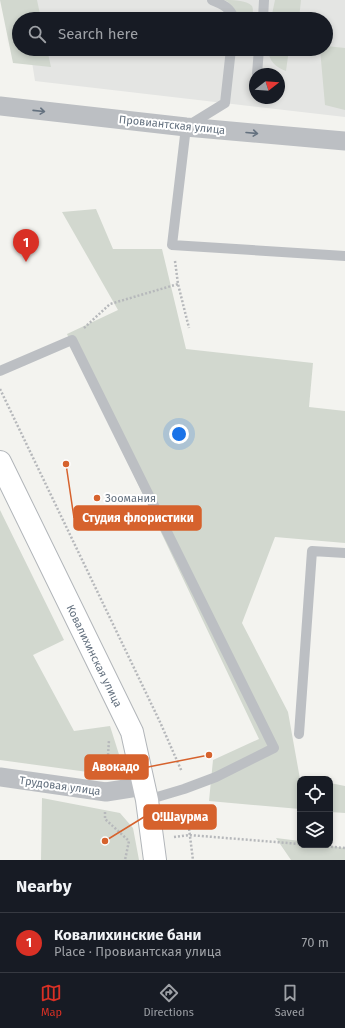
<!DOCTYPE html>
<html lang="en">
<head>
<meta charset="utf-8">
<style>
	:root { --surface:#171b24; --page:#20242c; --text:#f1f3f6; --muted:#9ea1a6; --line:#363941; --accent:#d93025 }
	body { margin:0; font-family:"Fira Sans",sans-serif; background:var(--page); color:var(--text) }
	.controls { position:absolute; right:12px; bottom:12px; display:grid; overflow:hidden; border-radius:8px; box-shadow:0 2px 6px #0003 }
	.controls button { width:36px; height:36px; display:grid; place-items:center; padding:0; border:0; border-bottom:1px solid var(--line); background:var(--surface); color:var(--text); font:20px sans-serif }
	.compass { position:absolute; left:249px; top:68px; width:36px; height:36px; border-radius:50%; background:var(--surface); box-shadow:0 2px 6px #0003; rotate:73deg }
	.you { position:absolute; left:179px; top:434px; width:14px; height:14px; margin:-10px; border:3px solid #fff; border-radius:50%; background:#1a73e8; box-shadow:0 0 0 6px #1a73e833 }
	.badge { display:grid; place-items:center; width:26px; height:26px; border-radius:50%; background:var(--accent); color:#fff; font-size:13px; font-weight:700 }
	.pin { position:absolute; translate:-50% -33px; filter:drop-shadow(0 1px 2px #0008) }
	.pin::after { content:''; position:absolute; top:21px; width:14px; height:12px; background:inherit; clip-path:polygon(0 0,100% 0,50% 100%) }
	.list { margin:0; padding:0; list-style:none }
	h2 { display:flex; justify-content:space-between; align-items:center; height:52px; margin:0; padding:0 16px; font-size:17px }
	h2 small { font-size:13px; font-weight:400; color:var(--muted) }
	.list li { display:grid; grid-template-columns:26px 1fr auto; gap:12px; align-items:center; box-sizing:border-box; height:60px; padding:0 16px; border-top:1px solid var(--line) }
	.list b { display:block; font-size:15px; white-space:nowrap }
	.list p { margin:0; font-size:13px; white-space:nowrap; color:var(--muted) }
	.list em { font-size:13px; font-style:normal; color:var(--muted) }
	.icon { flex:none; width:22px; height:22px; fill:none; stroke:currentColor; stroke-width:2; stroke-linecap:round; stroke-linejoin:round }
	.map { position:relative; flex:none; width:345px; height:860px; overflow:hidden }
	.search { position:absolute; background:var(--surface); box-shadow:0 2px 6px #0003; left:12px; right:12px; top:12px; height:44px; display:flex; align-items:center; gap:10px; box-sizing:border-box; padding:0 14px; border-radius:22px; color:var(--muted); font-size:15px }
	.sheet { height:112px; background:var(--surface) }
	nav { display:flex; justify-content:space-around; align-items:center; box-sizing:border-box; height:56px; border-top:1px solid var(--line); background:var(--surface); font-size:11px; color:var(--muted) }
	nav a { display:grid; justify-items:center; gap:2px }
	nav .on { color:var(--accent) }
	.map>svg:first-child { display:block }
</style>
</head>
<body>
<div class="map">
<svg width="345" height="860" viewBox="0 0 345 860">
	<rect width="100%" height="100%" fill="#f3f3ef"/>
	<!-- built -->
	<path fill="#e4e5e3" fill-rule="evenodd" d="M21 0H345V117L35 81 30 49H326V19H25ZM255 74H279V98H255Z"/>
	<!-- green -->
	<path fill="#d2d8cf" d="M0 0H37L41 19H19V49H47L51 67 13 63Z
		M224 0C231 0 247 0 252 6 254 10 252 15 252 19H239V16L228 2Z
		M275 0H301L299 19H271Z
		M326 46 345 48V110L325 105 320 49H326Z
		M268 49H289L286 71C275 67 269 61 268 49Z
		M96 209 113 249H162L186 349 313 363 309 407 345 411V543L275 537 242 623 288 712 300 779V809L209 801 213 760 259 739 67 334 118 310 62 212Z
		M0 510 64 640 33 655 74 731 110 726 122 764 117 776 0 760Z
		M330 783 345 786V813L330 812Z
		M42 798 120 813 133 828 139 860H41Z
		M276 838 300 841V845H323L345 848V860H291Z"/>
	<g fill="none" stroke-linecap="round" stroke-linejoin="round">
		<!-- secondary casing -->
		<g stroke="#b1b5b9" stroke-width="24">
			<path id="secondary" d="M0 462 132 732 147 800 155 860"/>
		</g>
		<!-- path -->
		<path stroke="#b6b8bb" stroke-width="2.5" stroke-dasharray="2 2" stroke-linecap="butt" d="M175 261 178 284 189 328
			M84 328 110 304 178 284
			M0 389 160 722 182 772
			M107 771 109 740
			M186 805 193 860
			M105 812V819L129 841 125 860
			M174 837 189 835 300 844
			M311 845 345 848"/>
		<!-- lane -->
		<path stroke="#bcbfc3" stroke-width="10" d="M212 0C222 4 231 8 234 19
			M263 19 264 0
			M231 49 225 103 186 127 172 245 345 256
			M257 74 259 49
			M0 371 72 340 274 748 216 777 184 789 147 800
			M299 734 312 551 345 553"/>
		<!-- street -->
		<path stroke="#bcbfc3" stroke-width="19" d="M0 106 186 127 345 141
			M0 777 106 792 144 786"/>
		<!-- secondary -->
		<use href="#secondary" stroke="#fff" stroke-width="22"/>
	</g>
	<!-- one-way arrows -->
	<defs><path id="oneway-shaft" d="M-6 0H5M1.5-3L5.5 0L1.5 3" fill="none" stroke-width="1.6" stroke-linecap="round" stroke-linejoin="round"/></defs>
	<g stroke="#64717f">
		<use href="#oneway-shaft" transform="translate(39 111) rotate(6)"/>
		<use href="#oneway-shaft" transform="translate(252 133) rotate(5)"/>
	</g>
	<!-- markers -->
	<circle fill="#d6622d" stroke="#fff" stroke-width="1.5" cx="97" cy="498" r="4"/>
	<g text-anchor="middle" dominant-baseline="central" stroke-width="4" stroke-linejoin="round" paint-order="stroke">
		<!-- street labels -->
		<g font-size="11" fill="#64717f" stroke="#fff">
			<text transform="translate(172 125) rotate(6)">Провиантская улица</text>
			<text transform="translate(94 656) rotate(64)">Ковалихинская улица</text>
			<text transform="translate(60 786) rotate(8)">Трудовая улица</text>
		</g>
		<!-- poi labels -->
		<g font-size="11" fill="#64717f" stroke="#fff" text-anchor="start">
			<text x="105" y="498">Зоомания</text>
		</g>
	</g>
	<!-- callouts -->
	<path fill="none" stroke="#d6622d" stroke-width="1.5" d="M66 464L74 518M209 755L148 767M105 841L144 817"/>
	<g fill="#d6622d" stroke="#fff" stroke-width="1.5">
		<circle cx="66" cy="464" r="4"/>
		<circle cx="209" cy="755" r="4"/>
		<circle cx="105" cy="841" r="4"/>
	</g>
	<g fill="#d6622d" stroke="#d6622d" stroke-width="1.5">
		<rect x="74" y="506" width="127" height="24" rx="4"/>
		<rect x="85" y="755" width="63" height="24" rx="4"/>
		<rect x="144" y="805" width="72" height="24" rx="4"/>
	</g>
	<g font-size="12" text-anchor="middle" font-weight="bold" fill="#fff">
		<text x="138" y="522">Студия флористики</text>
		<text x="116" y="771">Авокадо</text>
		<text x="180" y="821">О!Шаурма</text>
	</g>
</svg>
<div class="controls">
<button><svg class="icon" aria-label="locate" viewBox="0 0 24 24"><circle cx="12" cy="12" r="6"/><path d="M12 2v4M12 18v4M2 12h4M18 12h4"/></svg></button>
<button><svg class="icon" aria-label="layers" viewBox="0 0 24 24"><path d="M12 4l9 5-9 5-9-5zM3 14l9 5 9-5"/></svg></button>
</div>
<svg class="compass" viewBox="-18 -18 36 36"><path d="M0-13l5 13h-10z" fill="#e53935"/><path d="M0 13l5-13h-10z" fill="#9ea1a6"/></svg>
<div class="you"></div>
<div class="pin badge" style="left:26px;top:262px">1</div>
<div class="search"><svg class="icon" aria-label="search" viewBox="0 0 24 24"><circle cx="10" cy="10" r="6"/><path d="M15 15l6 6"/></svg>Search here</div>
</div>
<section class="sheet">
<h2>Nearby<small></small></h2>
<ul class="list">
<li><span class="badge">1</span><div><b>Ковалихинские бани</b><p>Place · Провиантская улица</p></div><em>70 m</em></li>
</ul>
</section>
<nav>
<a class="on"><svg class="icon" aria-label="map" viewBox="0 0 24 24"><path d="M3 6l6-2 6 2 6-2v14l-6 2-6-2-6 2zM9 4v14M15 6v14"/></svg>Map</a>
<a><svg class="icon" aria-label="directions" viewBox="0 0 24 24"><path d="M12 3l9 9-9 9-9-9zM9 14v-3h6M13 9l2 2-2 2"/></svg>Directions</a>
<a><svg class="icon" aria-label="saved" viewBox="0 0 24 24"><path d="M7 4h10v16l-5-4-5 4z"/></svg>Saved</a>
</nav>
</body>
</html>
